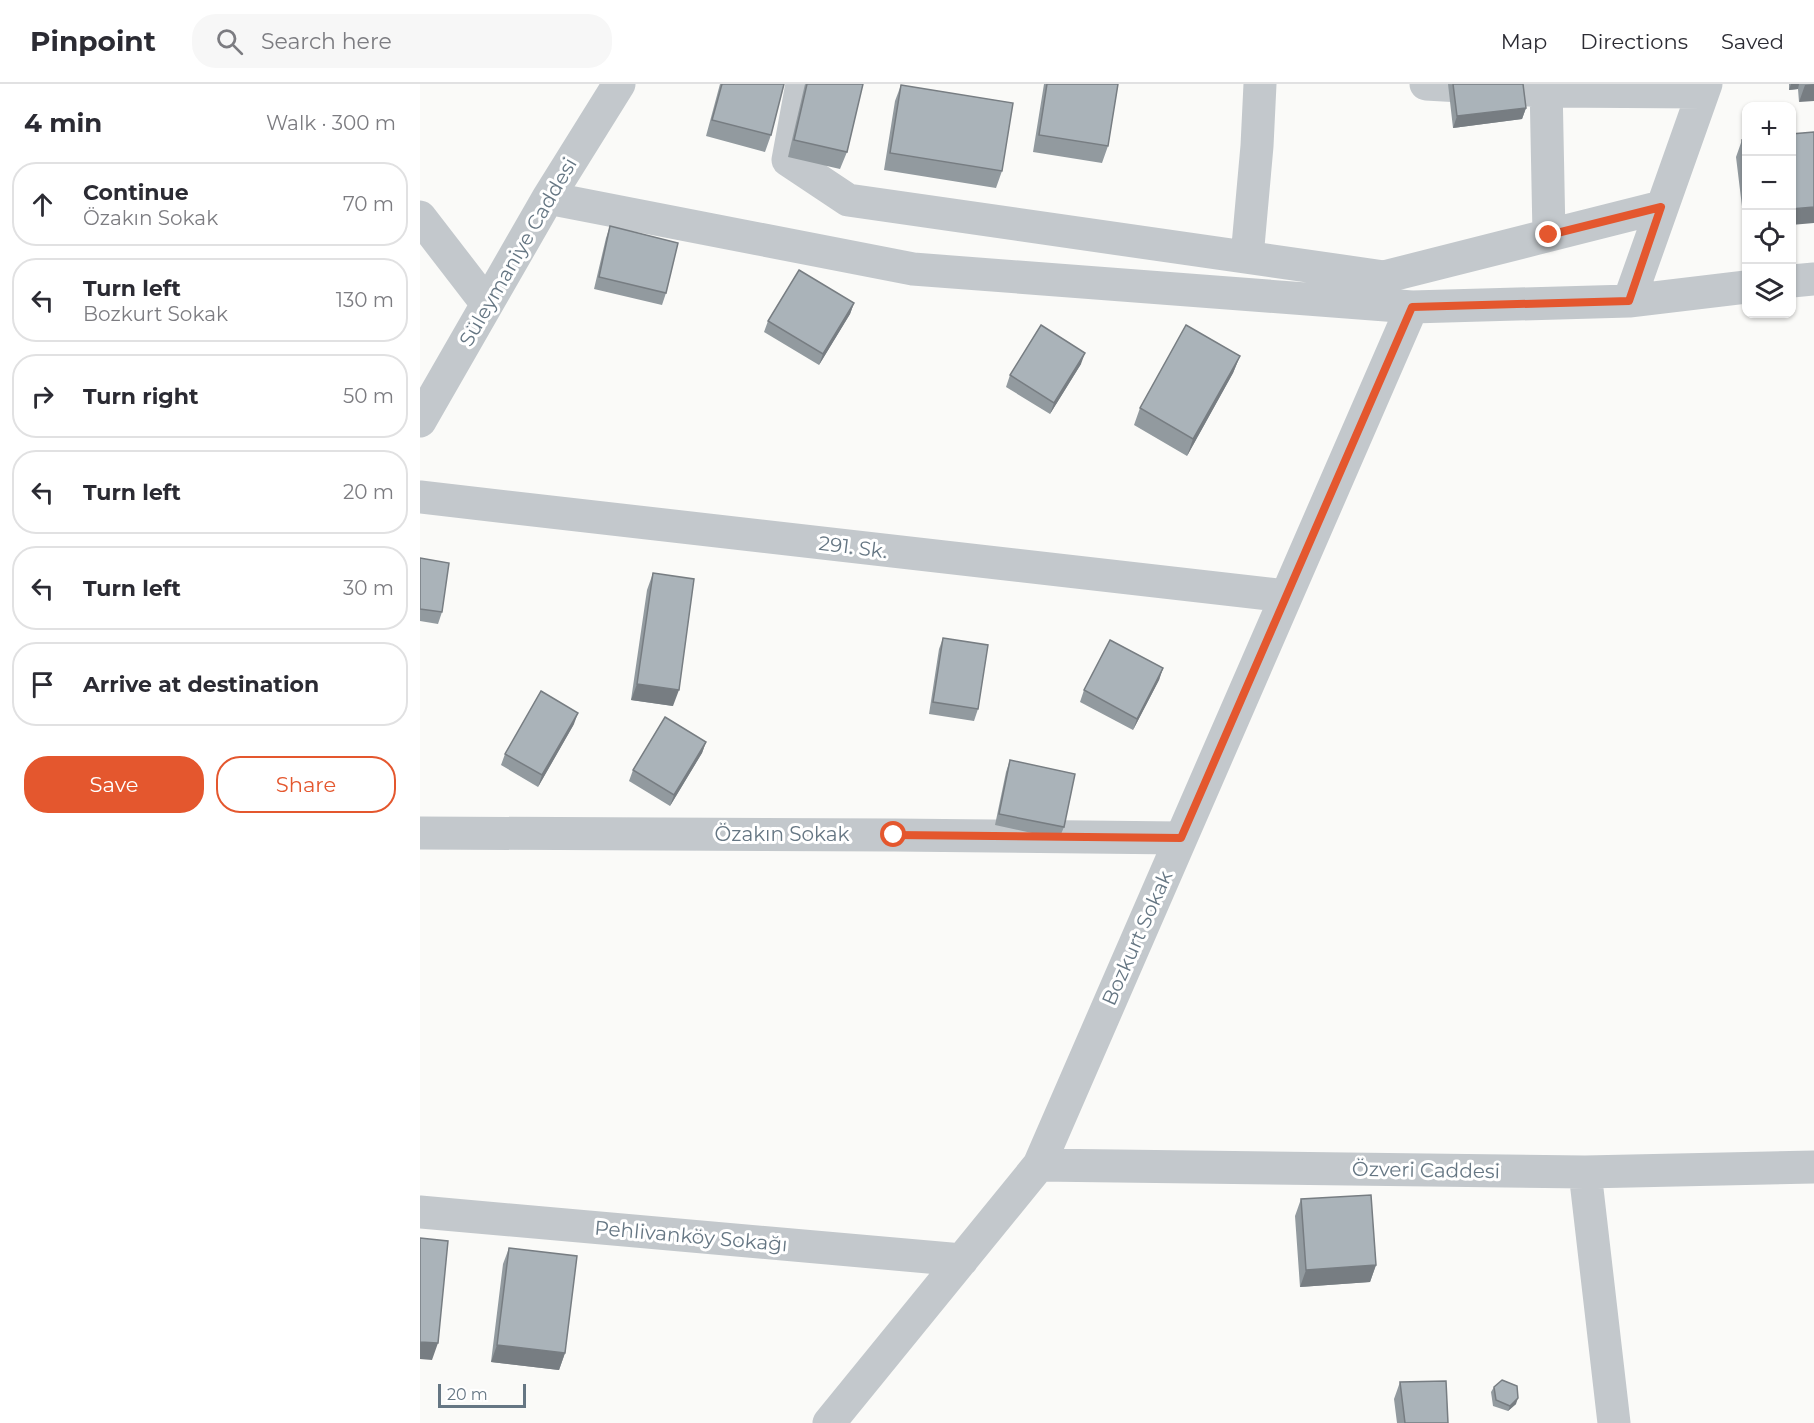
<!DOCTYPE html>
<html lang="en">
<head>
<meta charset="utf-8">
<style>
	:root { --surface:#fff; --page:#f7f7f7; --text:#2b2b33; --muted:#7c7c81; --line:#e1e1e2; --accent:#e4572e }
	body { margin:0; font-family:Montserrat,sans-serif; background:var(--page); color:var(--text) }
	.controls { position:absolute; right:18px; top:18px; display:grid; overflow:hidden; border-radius:12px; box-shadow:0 2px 4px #0004 }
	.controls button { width:54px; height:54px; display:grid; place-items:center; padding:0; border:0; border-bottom:2px solid var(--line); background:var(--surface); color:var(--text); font:30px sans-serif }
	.scale { position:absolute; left:18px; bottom:15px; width:88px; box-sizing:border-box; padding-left:6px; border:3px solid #657683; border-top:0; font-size:16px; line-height:21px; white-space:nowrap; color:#657683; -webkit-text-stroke:4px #fff; paint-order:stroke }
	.stop { position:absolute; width:18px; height:18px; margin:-14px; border:4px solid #e4572e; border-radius:50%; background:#fff }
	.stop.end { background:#e4572e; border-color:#fff; box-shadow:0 2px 6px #0008 }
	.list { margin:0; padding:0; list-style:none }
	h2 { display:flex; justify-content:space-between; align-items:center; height:78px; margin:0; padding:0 24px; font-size:26px }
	h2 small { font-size:20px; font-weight:400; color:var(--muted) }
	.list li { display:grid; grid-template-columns:39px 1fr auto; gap:18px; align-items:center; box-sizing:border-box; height:84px; margin:0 12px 12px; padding:0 12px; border:2px solid var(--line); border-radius:24px }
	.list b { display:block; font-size:22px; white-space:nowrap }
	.list p { margin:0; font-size:20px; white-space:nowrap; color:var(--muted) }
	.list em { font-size:20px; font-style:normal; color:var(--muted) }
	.actions { display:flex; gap:12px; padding:18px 24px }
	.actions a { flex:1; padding:14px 0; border:2px solid var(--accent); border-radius:24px; text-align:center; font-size:21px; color:var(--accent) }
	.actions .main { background:var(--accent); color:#fff }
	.icon { flex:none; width:33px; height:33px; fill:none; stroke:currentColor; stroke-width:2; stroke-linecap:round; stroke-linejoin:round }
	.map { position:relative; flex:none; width:1394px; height:1339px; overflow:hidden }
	header { display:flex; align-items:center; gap:36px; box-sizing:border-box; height:84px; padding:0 30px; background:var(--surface); border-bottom:2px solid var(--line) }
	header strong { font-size:28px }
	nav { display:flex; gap:33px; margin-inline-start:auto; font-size:21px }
	.search { width:420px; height:54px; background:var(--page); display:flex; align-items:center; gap:15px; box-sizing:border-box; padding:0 21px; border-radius:24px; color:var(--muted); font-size:22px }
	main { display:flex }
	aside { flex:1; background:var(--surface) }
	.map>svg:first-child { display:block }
</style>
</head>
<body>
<header>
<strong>Pinpoint</strong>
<div class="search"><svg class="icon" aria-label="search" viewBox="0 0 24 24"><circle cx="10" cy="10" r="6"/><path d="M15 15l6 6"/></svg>Search here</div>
<nav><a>Map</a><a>Directions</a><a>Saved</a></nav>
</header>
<main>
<aside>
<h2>4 min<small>Walk · 300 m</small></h2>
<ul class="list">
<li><svg class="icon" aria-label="ahead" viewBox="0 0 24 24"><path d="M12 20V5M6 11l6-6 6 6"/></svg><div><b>Continue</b><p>Özakın Sokak</p></div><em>70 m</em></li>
<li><svg class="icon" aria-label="left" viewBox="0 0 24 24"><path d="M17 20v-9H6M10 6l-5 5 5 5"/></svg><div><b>Turn left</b><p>Bozkurt Sokak</p></div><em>130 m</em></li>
<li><svg class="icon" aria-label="right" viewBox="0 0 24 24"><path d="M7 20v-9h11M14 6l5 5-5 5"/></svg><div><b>Turn right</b></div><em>50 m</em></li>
<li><svg class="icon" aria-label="left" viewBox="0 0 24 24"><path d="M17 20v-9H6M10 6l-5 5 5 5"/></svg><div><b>Turn left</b></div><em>20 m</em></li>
<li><svg class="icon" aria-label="left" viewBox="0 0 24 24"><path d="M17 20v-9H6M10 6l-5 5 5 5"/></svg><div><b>Turn left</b></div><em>30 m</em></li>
<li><svg class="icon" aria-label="arrive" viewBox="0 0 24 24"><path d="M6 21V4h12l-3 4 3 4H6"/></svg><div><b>Arrive at destination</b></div></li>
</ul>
<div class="actions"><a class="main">Save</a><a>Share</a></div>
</aside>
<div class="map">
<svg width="1394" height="1339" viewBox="0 0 1394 1339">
	<rect width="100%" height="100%" fill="#fafaf8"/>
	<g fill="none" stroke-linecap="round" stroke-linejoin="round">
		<!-- minor -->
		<path stroke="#c3c8cc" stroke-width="33" d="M382 0 368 76 428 116 964 193 1241 123
			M1006 0 1126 7 1283 8
			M1126 0 1129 151
			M128 114 493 185 992 223 1209 217 1326 203
			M0 133 67 220
			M827 173 837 62 840 0
			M1372 197 1394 195
			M1209 217 1286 0
			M0 337 128 114 199 0
			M0 413 866 512
			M0 749 474 751 761 754
			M619 1081 1165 1088 1394 1083
			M1165 1088 1194 1339
			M0 1128 542 1176
			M409 1339 619 1081 992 223"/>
	</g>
	<!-- wall -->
	<path fill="#929a9f" d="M300 0H364L351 51 345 68 286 52Z
		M385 0H443L427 68 420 85 368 73Z
		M624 0H698L688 62 682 79 613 68Z
		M1028 0H1103L1106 24 1102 35 1033 44Z
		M1369 0H1394L1379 18 1378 5 1369 6Z
		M481 1 582 87 576 104 464 86 475 17Z
		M1322 56H1326V147H1325L1316 73Z
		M190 142 246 209 242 221 174 205 186 154Z
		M434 219 430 230 399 281 344 248 348 237Z
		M820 272 813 289 767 372 714 341 720 324Z
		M661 280 630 330 586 303 590 291Z
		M0 474 22 528 18 540 0 537Z
		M233 489 253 622 211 616 227 506Z
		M523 554 558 625 554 637 509 630 519 565Z
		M743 584 739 596 713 646 660 618 664 606Z
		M154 640 118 703 81 681 85 670Z
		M286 658 282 669 250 722 209 697 213 686Z
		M590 676 644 743 639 755 575 741 586 688Z
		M881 1115 956 1181 950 1198 880 1203 875 1132Z
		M89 1164 145 1269 139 1286 71 1278 83 1180Z
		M980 1298 1028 1339H977L974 1315Z
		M1074 1303 1096 1320 1088 1327 1073 1322 1071 1308Z"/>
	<!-- shaded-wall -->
	<path fill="#777d82" d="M1371 0H1379L1378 5 1369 6Z
		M1394 0V17L1379 18 1385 1Z
		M1106 24 1102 35 1033 44 1037 32Z
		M1394 123V139L1371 141V125Z
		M434 219 430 230 399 281 403 270Z
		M665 269 661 280 630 330 634 319Z
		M820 272 813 289 767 372 773 355Z
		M743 584 739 596 713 646 717 635Z
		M217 600 259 606 253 622 211 616Z
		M158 629 154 640 118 703 122 691Z
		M286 658 282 669 250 722 254 711Z
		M956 1181 950 1198 880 1203 886 1186Z
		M0 1258 18 1259 12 1276 0 1275Z
		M77 1261 145 1269 139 1286 71 1278Z
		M1098 1314 1096 1320 1088 1327 1090 1322Z"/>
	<!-- building -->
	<path fill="#aab3b9" stroke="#777d82" stroke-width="1.5" d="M302 0H364L351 51 292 36Z
		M387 0H443L427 68 374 56Z
		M627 0H698L688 62 619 51Z
		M1033 0H1103L1106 24 1037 32Z
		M481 1 593 19 582 87 470 69Z
		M1394 48V123L1371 125V50Z
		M1322 56H1326V93Z
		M190 142 258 159 246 209 179 193Z
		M379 186 434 219 403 270 348 237Z
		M621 241 665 269 634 319 590 291Z
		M766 241 820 272 773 355 720 324Z
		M0 474 29 479 22 528 0 525Z
		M233 489 274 495 259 606 217 600Z
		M523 554 568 561 558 625 513 618Z
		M690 556 743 584 717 635 664 606Z
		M121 607 158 629 122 691 85 670Z
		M245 633 286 658 254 711 213 686Z
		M590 676 655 690 644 743 579 730Z
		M951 1111 956 1181 886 1186 881 1115Z
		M0 1154 28 1157 18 1259 0 1258Z
		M89 1164 157 1172 145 1269 77 1261Z
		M1082 1296 1097 1302 1098 1314 1090 1322 1076 1316 1074 1303Z
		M1026 1297 1028 1339H985L980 1298Z"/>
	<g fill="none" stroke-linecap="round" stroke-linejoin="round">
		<!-- route -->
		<path stroke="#e4572e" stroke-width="8" d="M474 751 761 754 992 223 1209 217 1241 123 1129 151"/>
	</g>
	<g text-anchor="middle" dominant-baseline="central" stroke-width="6" stroke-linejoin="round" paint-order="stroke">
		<!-- street labels -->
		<g font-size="20" fill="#657683" stroke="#fff">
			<text transform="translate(98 168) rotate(-60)">Süleymaniye Caddesi</text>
			<text transform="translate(433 463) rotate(7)">291. Sk.</text>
			<text x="362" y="750">Özakın Sokak</text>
			<text transform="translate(717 854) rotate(-66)">Bozkurt Sokak</text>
			<text transform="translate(1006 1086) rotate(1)">Özveri Caddesi</text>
			<text transform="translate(271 1152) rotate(5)">Pehlivanköy Sokağı</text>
		</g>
	</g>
</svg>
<div class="controls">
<button>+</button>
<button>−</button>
<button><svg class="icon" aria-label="locate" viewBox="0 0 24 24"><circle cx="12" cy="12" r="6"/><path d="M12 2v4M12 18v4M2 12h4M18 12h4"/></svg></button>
<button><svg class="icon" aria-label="layers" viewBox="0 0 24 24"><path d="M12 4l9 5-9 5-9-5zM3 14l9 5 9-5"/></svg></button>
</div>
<div class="scale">20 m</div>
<div class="stop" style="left:474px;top:751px"></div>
<div class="stop end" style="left:1129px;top:151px"></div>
</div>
</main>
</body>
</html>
